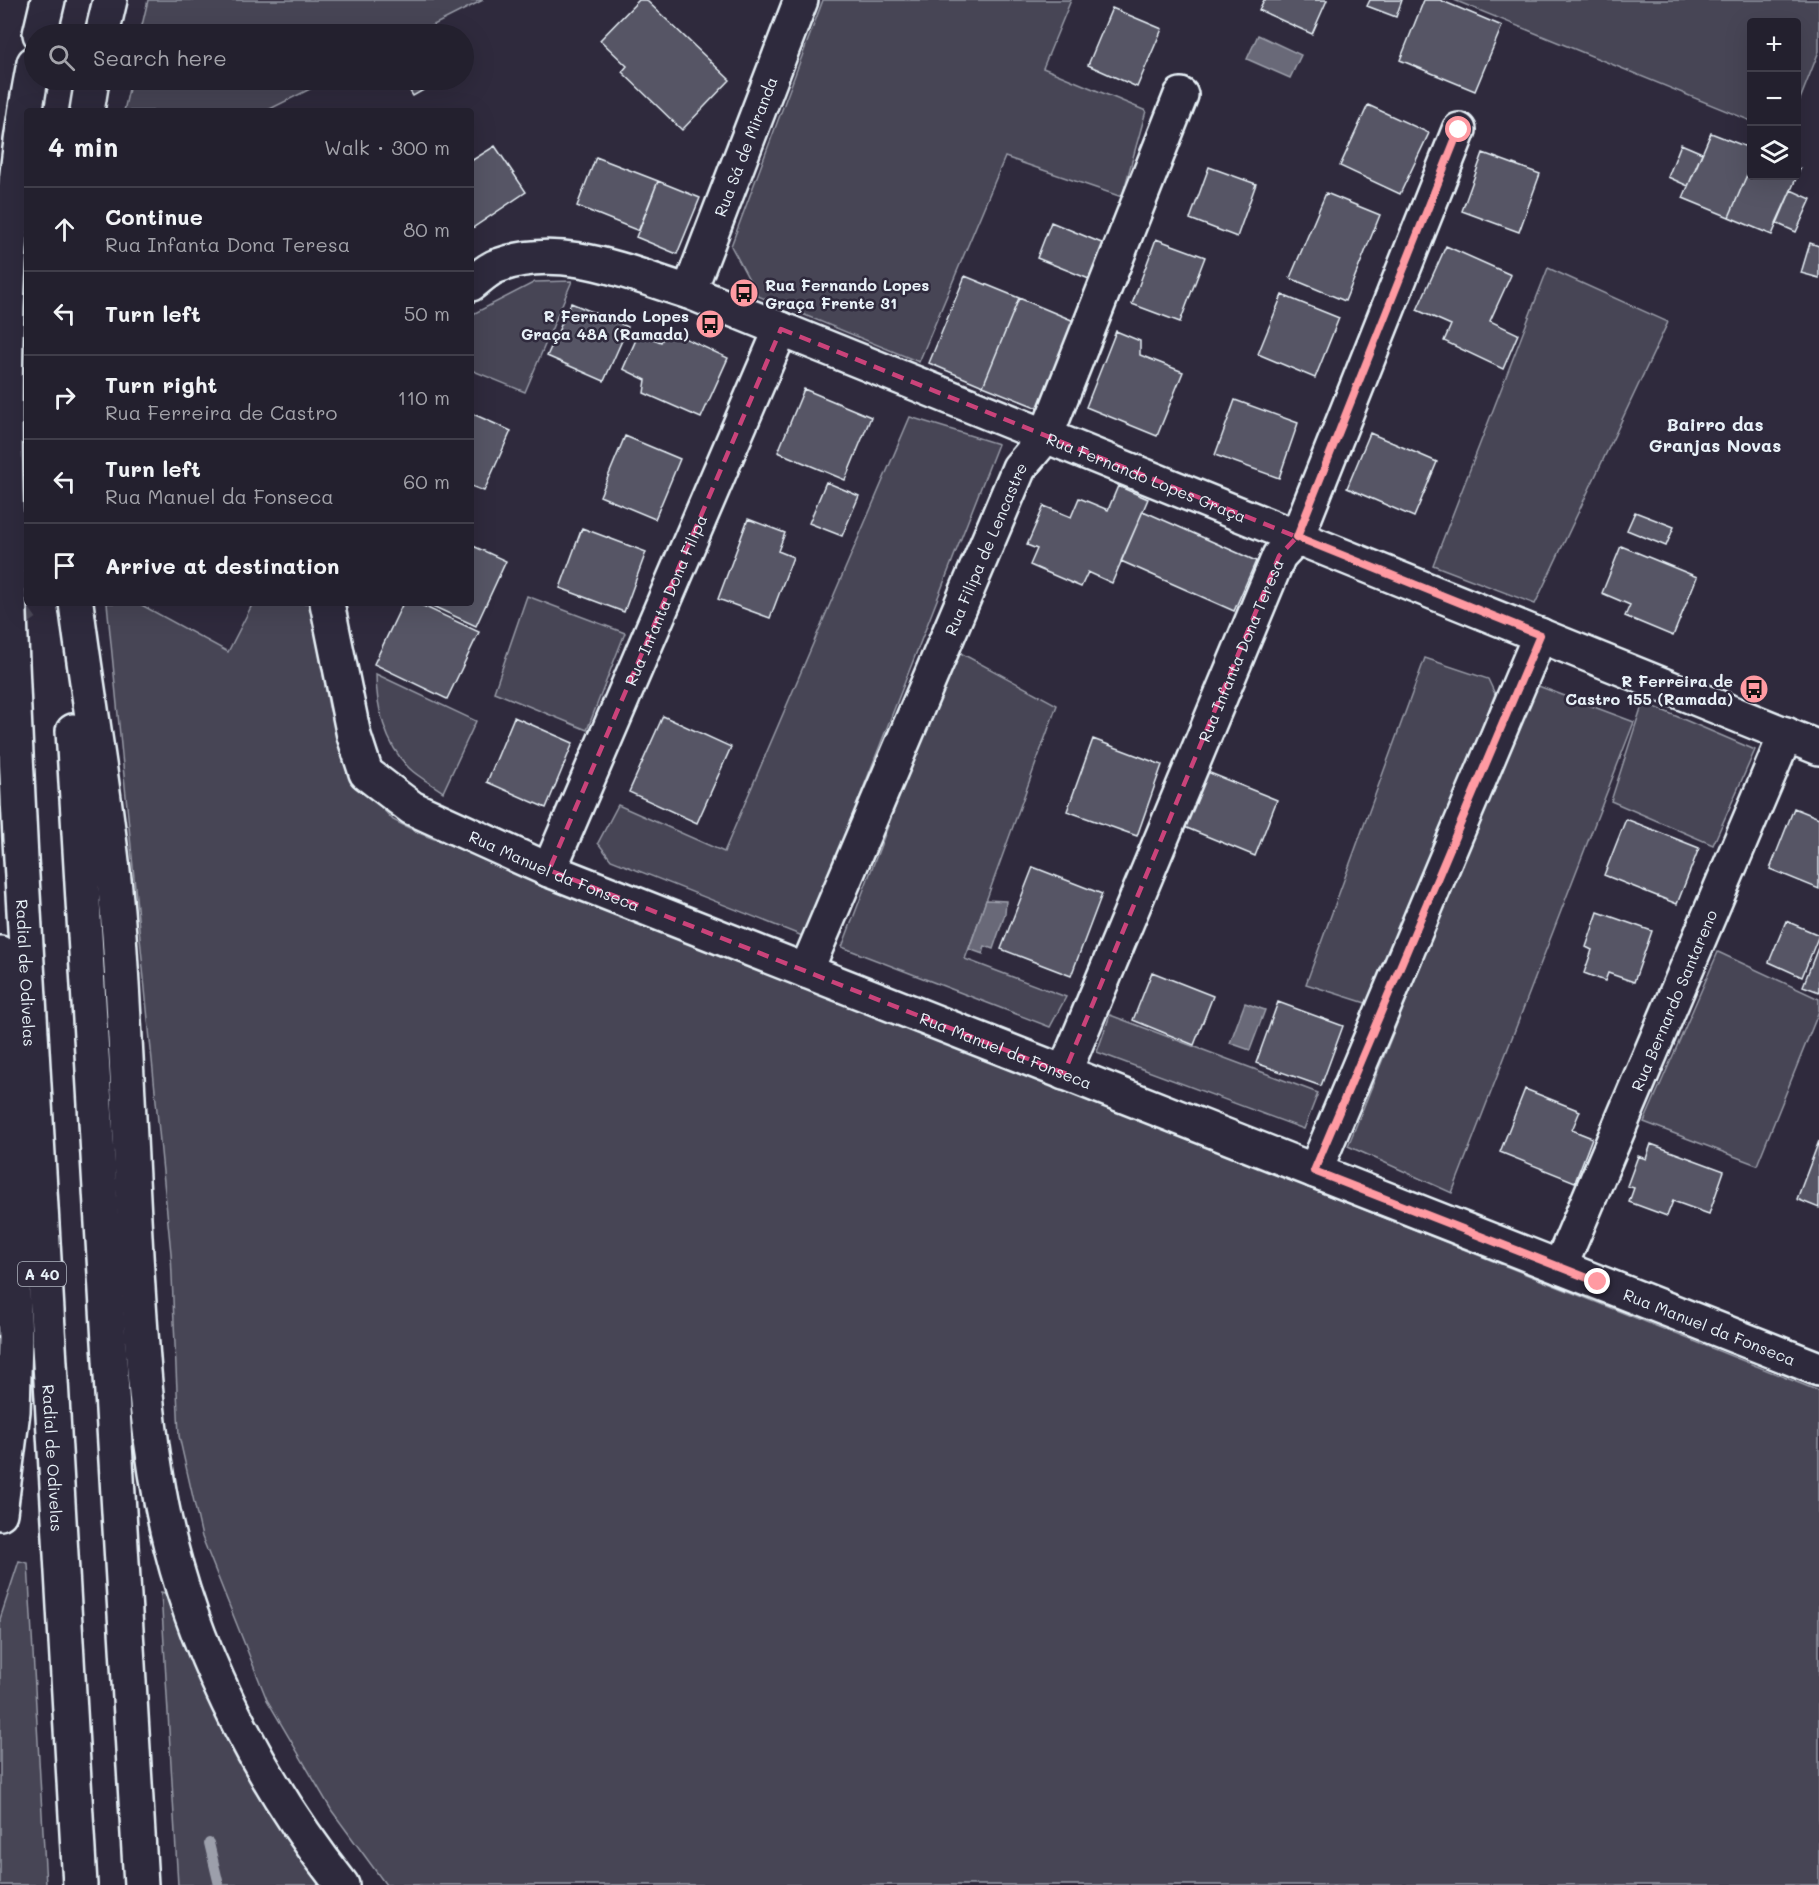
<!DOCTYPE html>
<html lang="en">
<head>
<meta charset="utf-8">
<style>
	:root { --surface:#23202e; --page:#2f2d3a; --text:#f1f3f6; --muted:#a3a3aa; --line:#403e4a }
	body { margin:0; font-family:Mali,sans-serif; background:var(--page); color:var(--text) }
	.controls { position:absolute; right:18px; top:18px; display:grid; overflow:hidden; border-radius:6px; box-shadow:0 6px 24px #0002 }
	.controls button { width:54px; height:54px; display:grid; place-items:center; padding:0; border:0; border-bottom:2px solid var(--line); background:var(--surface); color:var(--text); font:30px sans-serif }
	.stop { position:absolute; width:18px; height:18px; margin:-14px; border:4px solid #ff9aa2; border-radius:50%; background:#fff }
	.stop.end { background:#ff9aa2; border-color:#fff; box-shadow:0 2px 6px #0008 }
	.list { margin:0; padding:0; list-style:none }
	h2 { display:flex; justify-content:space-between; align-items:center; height:78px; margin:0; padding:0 24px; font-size:26px }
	h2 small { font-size:20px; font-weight:400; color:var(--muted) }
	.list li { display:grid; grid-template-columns:39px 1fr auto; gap:18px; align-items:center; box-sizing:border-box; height:84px; padding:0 24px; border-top:2px solid var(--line) }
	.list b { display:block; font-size:22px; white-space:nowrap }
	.list p { margin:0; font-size:20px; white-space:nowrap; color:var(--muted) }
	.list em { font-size:20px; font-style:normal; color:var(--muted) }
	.icon { flex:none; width:33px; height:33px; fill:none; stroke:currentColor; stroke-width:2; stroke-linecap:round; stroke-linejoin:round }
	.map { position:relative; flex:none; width:1819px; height:1885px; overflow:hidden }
	.search { position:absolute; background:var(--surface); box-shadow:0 6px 24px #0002; left:24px; top:24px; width:450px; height:66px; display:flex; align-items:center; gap:15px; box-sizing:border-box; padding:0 21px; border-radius:33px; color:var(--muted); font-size:22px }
	.panel { position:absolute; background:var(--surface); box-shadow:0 6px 24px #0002; left:24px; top:108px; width:450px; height:498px; border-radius:6px }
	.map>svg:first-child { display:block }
</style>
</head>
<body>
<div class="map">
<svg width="1819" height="1885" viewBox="0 0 1819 1885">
	<rect width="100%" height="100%" fill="#2f2a3d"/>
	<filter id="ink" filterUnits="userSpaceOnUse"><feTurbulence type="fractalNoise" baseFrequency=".0167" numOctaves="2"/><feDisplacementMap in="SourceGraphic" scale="12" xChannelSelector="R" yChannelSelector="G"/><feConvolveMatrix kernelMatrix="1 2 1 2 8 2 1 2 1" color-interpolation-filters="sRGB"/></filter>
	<g filter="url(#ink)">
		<!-- green -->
		<path fill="#464455" stroke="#979aa6" stroke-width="1.5" d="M148 0H483L416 34H140Z
			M823 0H1071L1043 68 1146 111 1122 197 1005 157 919 362 758 296 731 246Z
			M1454 0H1819V51L1797 107 1796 22H1752L1751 121Z
			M131 80H328L266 111H124Z
			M1548 268 1668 322 1535 604 1433 565Z
			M572 281 525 392 471 370V315L535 282Z
			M910 417 998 444 805 937 611 860 598 843 618 805 724 852Z
			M527 596 625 633 587 730 494 692Z
			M107 603H138L228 652 253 603H310L329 707 347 763 370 795 393 820 419 833 1819 1391V1885H386L332 1811 267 1700 202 1537 179 1436 171 1253Z
			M955 650 1057 705 965 959 1066 997 1050 1027 842 947Z
			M1425 658 1488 679 1495 694 1372 1005 1306 984Z
			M376 674 476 721 443 792C432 784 418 777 409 768 385 744 376 706 376 674Z
			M1533 684 1634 722 1452 1193 1348 1146Z
			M1643 702 1755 750 1713 845 1611 801Z
			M1718 952 1819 999V1011L1757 1165 1644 1122Z
			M1110 1015 1318 1093 1304 1129 1097 1052Z
			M19 1561 28 1563 46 1885H0V1619Z
			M161 1592 172 1595 326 1885H178Z"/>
		<!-- water -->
		<path fill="#696978" stroke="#9c9fab" stroke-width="1.5" d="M1258 35 1301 55 1290 78 1247 59Z
			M986 900 1006 901 1005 914 993 949 985 946 983 954 969 949Z
			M1245 1003 1265 1010 1250 1050 1230 1043Z"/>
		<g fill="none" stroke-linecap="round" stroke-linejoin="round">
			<!-- stream -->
			<path stroke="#9c9fab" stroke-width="10" d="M209 1843 219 1885"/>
		</g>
		<!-- building -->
		<path fill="#575565" stroke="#e8f1f8" stroke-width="1.5" d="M639 0H646L730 80 682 130 622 72 627 66 600 40Z
			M1264 0H1327L1312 34 1259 10Z
			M1370 0H1402L1396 17 1367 6Z
			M1424 0H1440L1502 26 1475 91 1400 60Z
			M1112 8 1162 29 1137 87 1088 65Z
			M434 27 438 34H422Z
			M403 80H441L413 96Z
			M1368 105 1429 133 1400 194 1340 166Z
			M1711 133 1752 149V163L1729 217 1683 198Z
			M1681 144 1702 153 1688 186 1668 177Z
			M495 146 526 192 471 229V161Z
			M1483 153 1540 174 1519 232 1462 211Z
			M596 157 658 181 639 231 577 206Z
			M1752 163V176H1796V167L1800 169 1772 235 1729 217Z
			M1209 167 1256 184 1237 237 1190 219Z
			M658 181 700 198 677 254 636 237Z
			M1791 190 1811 199 1796 232 1776 223Z
			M1326 193 1380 215 1345 301 1290 278Z
			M1051 222 1104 244 1089 279 1037 258Z
			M1156 239 1205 257 1180 322 1132 304Z
			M1810 243 1819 246V278L1801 273Z
			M1446 246 1511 275 1490 321 1518 334 1503 369 1444 341 1451 325 1417 310Z
			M965 276 1019 298 983 386 929 363Z
			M1282 295 1339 318 1315 378 1258 354Z
			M1019 298 1074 321 1038 408 983 386Z
			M571 303 628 327 604 381 547 356Z
			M667 330 728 358 701 418 644 393 646 380 623 369 639 333 661 342Z
			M1116 331 1140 341V355L1183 372 1157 436 1086 407Z
			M804 389 871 417 845 480 778 452Z
			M1235 400 1298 423 1279 478 1215 455Z
			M471 413 511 431 484 491 471 486Z
			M1370 433 1437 462 1414 517 1347 488Z
			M625 436 680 459 655 519 600 496Z
			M826 482 859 496 842 536 809 523Z
			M1118 486 1148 499 1112 583 1088 572 1081 587 1030 565 1037 549 1027 545 1044 506 1071 517 1079 498 1108 510Z
			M1143 511 1256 561 1234 611 1121 561Z
			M1635 512 1674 527 1666 546 1627 530Z
			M748 519 785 533 778 551 793 557 770 618 718 599Z
			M582 528 646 552 624 612 560 588Z
			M471 545 506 561 476 626 426 603H471Z
			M1621 546 1697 577 1673 636 1625 616 1630 605 1602 593Z
			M403 603H417L479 632 447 699 374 664Z
			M663 716 731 747 697 823 629 792Z
			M514 717 573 743 546 808 487 782Z
			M1093 739 1162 765 1137 836 1067 811Z
			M1205 771 1277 800 1255 856 1182 826Z
			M1794 808 1819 818V889L1770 869Z
			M1626 819 1699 848 1677 904 1604 875Z
			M1033 867 1102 894 1071 976 1001 949Z
			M1598 912 1652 931 1634 982 1608 973 1605 981 1584 973 1592 950 1586 947Z
			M1786 921 1819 935 1802 977 1769 962Z
			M1819 945V992L1803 986Z
			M1152 972 1213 996 1194 1045 1133 1020Z
			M1278 1002 1343 1026 1321 1086 1256 1063Z
			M1525 1089 1580 1111 1572 1130 1592 1138 1575 1182 1500 1152Z
			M1819 1141V1208L1797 1199Z
			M1651 1144 1724 1171 1709 1214 1673 1201 1667 1216 1629 1202 1634 1188 1627 1186 1638 1156 1646 1159Z"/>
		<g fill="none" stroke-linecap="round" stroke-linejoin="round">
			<!-- minor-tunnel -->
			<path stroke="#4b4859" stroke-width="33" stroke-dasharray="33 16" stroke-linecap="butt" d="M0 624 29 603"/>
			<!-- minor casing -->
			<g stroke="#e8f1f8" stroke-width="38">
				<g id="minor">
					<path id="s1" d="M471 284C479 278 488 269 497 266 562 242 627 273 689 292L1819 748"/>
					<path id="s2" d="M689 292 801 0"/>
					<path id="s3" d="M327 603 354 736 366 773 412 808 549 870 1819 1369"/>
					<path id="s4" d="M549 870 781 329"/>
					<path id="s5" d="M806 971 1019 468 1046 436 1181 95"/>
					<path id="s6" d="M1064 1073 1279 556 1297 537 1459 130"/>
					<path d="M1315 1171 1540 635"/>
					<path id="s7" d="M1560 1267 1786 734"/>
				</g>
			</g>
			<!-- trunk casing -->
			<g stroke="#e8f1f8" stroke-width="38">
				<g id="trunk">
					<path d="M40 34 48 0"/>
					<path d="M102 34 110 0"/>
					<path id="s8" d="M34 63C6 204 3 348 6 492 9 615 15 737 21 859 38 1201 58 1543 80 1885"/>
					<path d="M87 111 92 80"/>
					<path d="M76 603C90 713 111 824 119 935 126 1041 130 1148 136 1255 142 1353 147 1451 171 1547 201 1667 266 1789 342 1885"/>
					<path d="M73 731 141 1885"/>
					<path d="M0 953 15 1339 13 1411 0 1513"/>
				</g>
			</g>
			<!-- minor -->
			<use href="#minor" stroke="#2f2a3d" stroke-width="33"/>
			<!-- trunk -->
			<use href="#trunk" stroke="#2f2a3d" stroke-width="33"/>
		</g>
	</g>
	<g fill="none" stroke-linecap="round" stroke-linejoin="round" filter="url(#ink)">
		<!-- route -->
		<path stroke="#ff9aa2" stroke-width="8" d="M1459 130 1297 537 1540 635 1314 1171 1598 1282"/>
	</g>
	<!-- marked area -->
	<path fill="none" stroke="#ca437a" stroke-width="4.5" stroke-dasharray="12 8" stroke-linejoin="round" d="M781 329 1297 537 1279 556 1064 1073 549 870Z"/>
	<!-- icons -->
	<defs>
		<g id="bus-disc" transform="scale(1.5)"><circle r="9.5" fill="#ff9aa2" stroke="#2f2a3d"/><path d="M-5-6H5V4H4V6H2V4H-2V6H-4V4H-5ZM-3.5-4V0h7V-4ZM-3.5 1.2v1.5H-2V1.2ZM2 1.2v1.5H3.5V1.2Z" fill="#111"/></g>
	</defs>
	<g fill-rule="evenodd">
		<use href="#bus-disc" x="744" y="293"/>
		<use href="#bus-disc" x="710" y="324"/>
		<use href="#bus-disc" x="1754" y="689"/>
	</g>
	<g text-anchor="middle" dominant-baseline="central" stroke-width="5" stroke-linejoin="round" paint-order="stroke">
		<!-- shield labels -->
		<rect fill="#2f2a3d" stroke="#b0b5c0" stroke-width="1.5" x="18" y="1262" width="48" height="24" rx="4.5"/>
		<g font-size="15" font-weight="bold" fill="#e8f1f8">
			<text x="42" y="1274">A 40</text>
		</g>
		<!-- street labels -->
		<g font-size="16" fill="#e8f1f8" stroke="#2f2a3d">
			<text stroke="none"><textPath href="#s2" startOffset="156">Rua Sá de Miranda</textPath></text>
			<text stroke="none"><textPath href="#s1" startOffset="723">Rua Fernando Lopes Graça</textPath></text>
			<text stroke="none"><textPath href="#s5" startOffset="459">Rua Filipa de Lencastre</textPath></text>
			<text stroke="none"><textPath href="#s4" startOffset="294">Rua Infanta Dona Filipa</textPath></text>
			<text stroke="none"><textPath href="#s6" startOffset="458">Rua Infanta Dona Teresa</textPath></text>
			<text stroke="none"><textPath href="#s3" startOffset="388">Rua Manuel da Fonseca</textPath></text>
			<text stroke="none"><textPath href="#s8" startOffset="912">Radial de Odivelas</textPath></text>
			<text stroke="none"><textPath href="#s7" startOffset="290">Rua Bernardo Santareno</textPath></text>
			<text stroke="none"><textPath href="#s3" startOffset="874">Rua Manuel da Fonseca</textPath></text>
			<text stroke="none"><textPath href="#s3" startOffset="1630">Rua Manuel da Fonseca</textPath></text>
			<text stroke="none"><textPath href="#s8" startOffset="1398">Radial de Odivelas</textPath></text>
		</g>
		<!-- poi labels -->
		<g font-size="16" font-weight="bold" fill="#e8f1f8" stroke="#2f2a3d" text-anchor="end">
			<text x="765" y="284" text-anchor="start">Rua Fernando Lopes<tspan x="765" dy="18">Graça Frente 31</tspan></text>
			<text x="689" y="315">R Fernando Lopes<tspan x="689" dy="18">Graça 48A (Ramada)</tspan></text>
			<text x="1733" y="680">R Ferreira de<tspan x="1733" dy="18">Castro 155 (Ramada)</tspan></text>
		</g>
		<!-- neighbourhood labels -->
		<g font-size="18" font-weight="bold" fill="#e8f1f8" stroke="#2f2a3d">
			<text x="1715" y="424">Bairro das<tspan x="1715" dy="21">Granjas Novas</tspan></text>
		</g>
	</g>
</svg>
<div class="controls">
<button>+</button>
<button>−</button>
<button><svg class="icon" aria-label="layers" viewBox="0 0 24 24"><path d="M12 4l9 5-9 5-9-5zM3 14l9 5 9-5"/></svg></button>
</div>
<div class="stop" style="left:1459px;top:130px"></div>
<div class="stop end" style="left:1598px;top:1282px"></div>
<div class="search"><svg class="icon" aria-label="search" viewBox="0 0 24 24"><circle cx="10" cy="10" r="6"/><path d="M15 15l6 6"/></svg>Search here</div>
<section class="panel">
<h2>4 min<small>Walk · 300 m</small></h2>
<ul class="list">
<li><svg class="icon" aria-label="ahead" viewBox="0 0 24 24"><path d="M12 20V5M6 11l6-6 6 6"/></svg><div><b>Continue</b><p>Rua Infanta Dona Teresa</p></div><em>80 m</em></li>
<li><svg class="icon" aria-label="left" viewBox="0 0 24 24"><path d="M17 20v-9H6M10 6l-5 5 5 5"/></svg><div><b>Turn left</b></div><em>50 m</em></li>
<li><svg class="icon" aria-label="right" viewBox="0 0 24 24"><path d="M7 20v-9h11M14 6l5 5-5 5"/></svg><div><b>Turn right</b><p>Rua Ferreira de Castro</p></div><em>110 m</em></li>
<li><svg class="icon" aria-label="left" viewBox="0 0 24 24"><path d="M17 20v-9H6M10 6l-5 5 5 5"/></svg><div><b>Turn left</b><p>Rua Manuel da Fonseca</p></div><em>60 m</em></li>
<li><svg class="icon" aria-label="arrive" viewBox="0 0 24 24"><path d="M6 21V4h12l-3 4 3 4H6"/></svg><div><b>Arrive at destination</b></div></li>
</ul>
</section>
</div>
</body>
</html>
